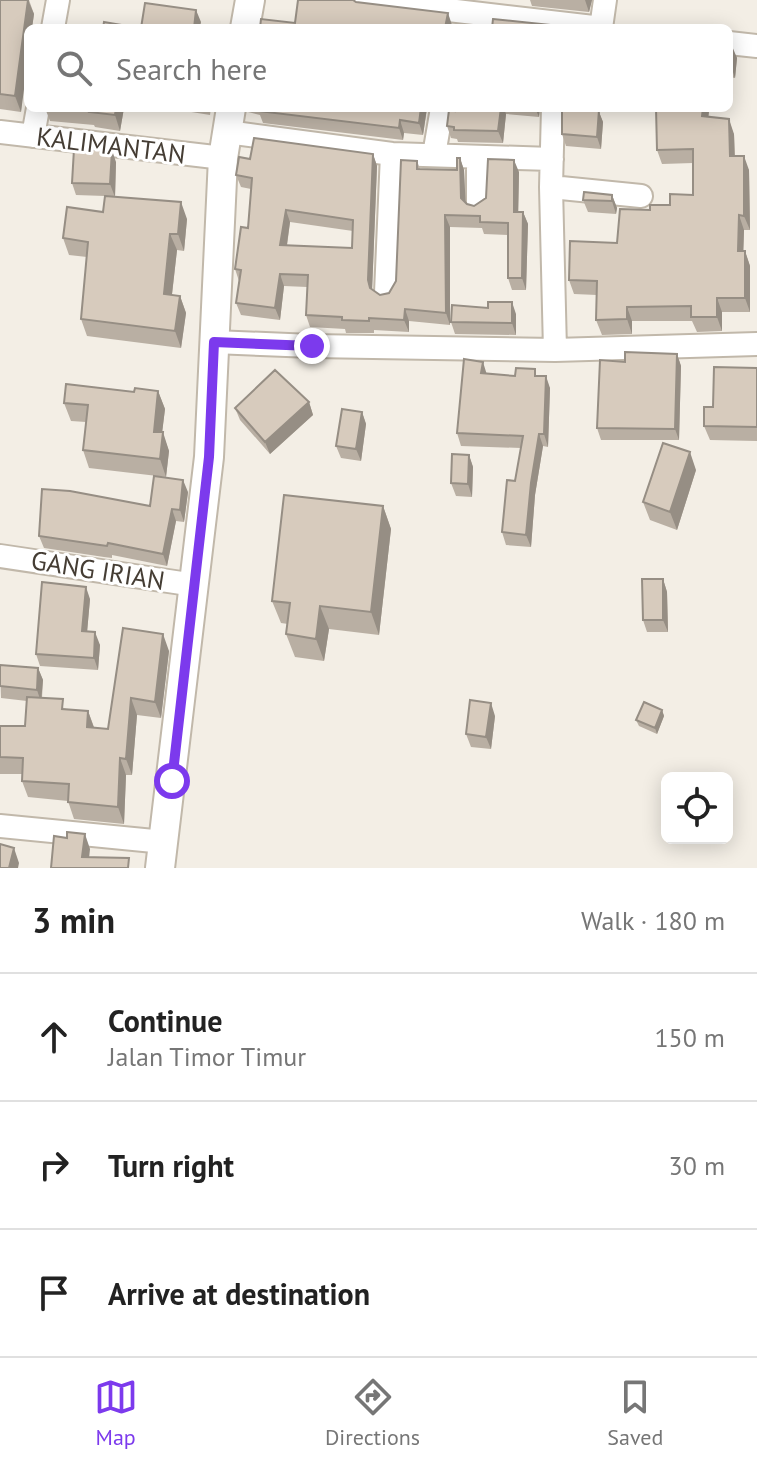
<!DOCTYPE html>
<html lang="en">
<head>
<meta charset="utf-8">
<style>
	:root { --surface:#fff; --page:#f6f6f6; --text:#222; --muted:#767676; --line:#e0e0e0; --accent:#7c3aed }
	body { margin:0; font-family:"PT Sans",sans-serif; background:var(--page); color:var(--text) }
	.controls { position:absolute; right:24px; bottom:24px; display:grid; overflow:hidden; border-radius:12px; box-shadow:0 4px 20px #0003 }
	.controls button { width:72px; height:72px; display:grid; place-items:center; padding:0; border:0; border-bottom:2px solid var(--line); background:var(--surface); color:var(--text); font:40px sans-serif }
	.stop { position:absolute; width:24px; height:24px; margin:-18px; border:6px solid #7c3aed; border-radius:50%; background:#fff }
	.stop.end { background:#7c3aed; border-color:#fff; box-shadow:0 2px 8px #0008 }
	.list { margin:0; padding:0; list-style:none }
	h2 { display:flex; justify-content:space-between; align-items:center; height:104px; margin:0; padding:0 32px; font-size:34px }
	h2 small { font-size:26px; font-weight:400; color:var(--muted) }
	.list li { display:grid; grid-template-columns:52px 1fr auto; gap:24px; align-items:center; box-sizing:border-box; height:128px; padding:0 32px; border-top:2px solid var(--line) }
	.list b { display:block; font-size:30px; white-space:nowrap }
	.list p { margin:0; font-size:26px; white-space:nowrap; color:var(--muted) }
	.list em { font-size:26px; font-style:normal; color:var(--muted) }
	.icon { flex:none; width:44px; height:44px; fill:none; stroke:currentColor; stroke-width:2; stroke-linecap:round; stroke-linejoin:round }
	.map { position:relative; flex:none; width:757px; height:868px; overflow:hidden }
	.search { position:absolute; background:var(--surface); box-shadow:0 4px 20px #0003; left:24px; right:24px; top:24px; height:88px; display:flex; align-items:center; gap:20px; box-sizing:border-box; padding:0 28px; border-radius:12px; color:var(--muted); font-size:30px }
	.sheet { height:488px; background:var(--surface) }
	nav { display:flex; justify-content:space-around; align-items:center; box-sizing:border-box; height:112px; border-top:2px solid var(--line); background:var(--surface); font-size:22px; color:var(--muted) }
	nav a { display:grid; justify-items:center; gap:4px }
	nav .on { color:var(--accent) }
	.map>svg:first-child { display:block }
</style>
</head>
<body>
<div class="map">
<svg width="757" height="868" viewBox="0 0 757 868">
	<rect width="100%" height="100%" fill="#f3eee5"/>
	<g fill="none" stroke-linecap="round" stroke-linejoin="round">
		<!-- minor casing -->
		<g stroke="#c1b8aa" stroke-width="26">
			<path id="minor" d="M362 0 602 28
				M53 28 58 0
				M601 28 605 0
				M729 43 757 46
				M553 108 551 187 555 350
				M0 132 223 158
				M227 132 392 154 552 159
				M33 136 38 108
				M434 155 442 108
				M551 187 641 196
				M478 204V159
				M386 293 392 154
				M214 342 312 346 555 350 757 344
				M0 556 195 585
				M0 826 164 842"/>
		</g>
		<!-- tertiary casing -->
		<g stroke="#c1b8aa" stroke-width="32">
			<path id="tertiary" d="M245 28 250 0
				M160 868 209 457 223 158 231 108"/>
		</g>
		<!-- minor -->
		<use href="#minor" stroke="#fff" stroke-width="22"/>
		<!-- tertiary -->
		<use href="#tertiary" stroke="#fff" stroke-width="28"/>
	</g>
	<!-- wall -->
	<path fill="#b9afa3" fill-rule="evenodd" d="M0 0H29L34 14 32 28H28L21 112 0 109Z
		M530 0H592L589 12 532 6Z
		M729 45 737 58 735 78 729 77Z
		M45 108H124L120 131 95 127 94 125 50 121Z
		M178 108H211L210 115 179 110Z
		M246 108H427L423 135 404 133 403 140 263 123 260 115 248 112Z
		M456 108H540L539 117 506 114 503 143 458 142 457 139 451 138 447 126 455 111Z
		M562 108H600L599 112 603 122 601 149 566 146 562 134Z
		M709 111 708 117 734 134 735 156 749 170 750 230H744L743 251H745L750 266V312H722V331L697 332 692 321H632V334L602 335 596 320 597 295 574 294 569 280 617 243 650 210 670 205 693 195V163L662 164 657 150Z
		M373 154 377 166 372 290 380 295 389 293 396 281 417 161 420 169 457 170 460 158 464 170 465 202 467 204 474 206 519 172 518 212H523L528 224 526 290H512L508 278V235L484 234 482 228 450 227V325L409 321V332L374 330V333H346L345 329 310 327 306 315 307 287 284 286 280 320 241 315 236 303 239 281 235 269 248 228 251 189 241 187 236 175 250 159ZM290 222 353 231 352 248 287 246Z
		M116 162 115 197 187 219 184 251 177 250 172 295 180 296 186 313 181 348 87 336 81 319 87 257 69 255 63 238 103 212 105 196 76 195 72 183Z
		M612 195 617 208 616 214 588 212 583 200Z
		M516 314V335L455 334 451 322Z
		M677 354 681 366 679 440H601L597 428 625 362Z
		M757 368V441L710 440 704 426 713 407Z
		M487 374 515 376H537L550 388 548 447 543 446 535 495 531 547 506 545 502 532 515 481 521 448 461 446 457 433Z
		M158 391 165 409 162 432 169 451 166 477 89 468 83 450 86 422 71 421 64 403 134 392Z
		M309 402 313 415 270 454 240 420 235 408Z
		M362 412 366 424 361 461 341 458 336 446Z
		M469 455 473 467 472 497 456 496 451 483Z
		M696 470 677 530 650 520 643 502Z
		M188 492 184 522 176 521 167 566 112 555V558L104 557 44 548 39 536 150 506Z
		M383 506 391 529 379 635 329 629 324 661 295 657 286 634 288 624 281 623 272 601Z
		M663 579 667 592 668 632H647L643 620Z
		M90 599 87 632 100 645 98 670 40 666 36 654Z
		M123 628 169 651 161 718 137 715 132 775H126L124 824 74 819 68 801 28 797 22 781V774H0V726H25L27 701 1 698 0 665 38 668 43 680 42 698 66 709 88 711 94 727 108 729Z
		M662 710 664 716 657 734 639 726 636 720Z
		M495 716 491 749 471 747 466 734Z"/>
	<!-- shaded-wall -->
	<path fill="#968e84" d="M28 0 34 14 32 28H28V59L21 112 15 96Z
		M585 0H592L589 12Z
		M196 10 201 22 200 28H194Z
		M448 13 452 25 451 28H445Z
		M732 46 737 58 735 78 731 66Z
		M116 108H124L120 131 115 115Z
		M421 108H427L423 135 419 123Z
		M501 108H504L506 114 503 143 498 131Z
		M535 108H540L539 117Z
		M594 108H600L599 112 603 122 601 149 597 137Z
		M703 108H708L709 111 707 130 702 116Z
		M729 119 734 134 735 170 730 156Z
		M400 120 404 133 403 140 399 128Z
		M112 150 116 162 115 197 110 184Z
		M373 154 377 166 372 292 374 300 368 280Z
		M744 156 749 170 750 230 744 216Z
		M460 158 464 170 466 210 461 198Z
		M514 160 519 172 518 224 514 212Z
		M612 195 617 208 616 214 612 201Z
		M181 202 187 219 184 251 178 234Z
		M286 210 290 222 285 258 280 245Z
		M523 212 528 224 526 290 522 278Z
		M445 215 450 227V325L446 313Z
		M739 215 744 230 743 266 738 251Z
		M170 234 177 250 170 311 164 294Z
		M745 251 750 266V312L745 298Z
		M280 274 284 286 280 320 275 308Z
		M180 296 186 313 181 348 175 331Z
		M717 298 722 312V331L717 317Z
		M512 302 516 314V335L512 323Z
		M627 307 632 321V334L627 319Z
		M405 309 409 321V332L404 320Z
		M677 354 681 366 679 440 675 429Z
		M483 362 487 375 481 373Z
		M546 376 550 388 548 447 544 434Z
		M158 391 165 409 160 450 154 432Z
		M309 402 313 415 270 454 265 442Z
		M362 412 366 424 361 461 356 449Z
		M163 432 169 451 166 477 160 459Z
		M539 434 543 446 535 495 531 547 526 535 531 483Z
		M690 452 696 470 677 530 670 512Z
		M469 455 473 467 472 497 468 484Z
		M183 480 188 492 184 522 180 510Z
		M383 506 391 529 379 635 371 612Z
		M172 509 176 521 167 566 163 554Z
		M663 579 667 592 668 632 663 620Z
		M86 587 90 599 86 644 82 631Z
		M320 606 329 629 324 661 316 639Z
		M95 632 100 645 98 670 94 658Z
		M163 634 169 651 161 718 155 702Z
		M38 668 43 680 41 702 37 690Z
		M131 698 137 715 132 775 126 759Z
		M491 703 495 716 491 749 486 737Z
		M662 710 664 716 657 734 655 728Z
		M88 711 94 728 87 727Z
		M120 758 126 775 124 824 118 807Z
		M85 834 90 849 88 868 82 857Z
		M14 848 19 863 18 868H9Z"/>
	<!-- building -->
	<path fill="#d7cbbd" stroke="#968e84" stroke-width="2" fill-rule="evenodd" d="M0 0H28L15 96 0 94Z
		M298 0H353L356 2 448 13 445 28H260L261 19 295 23Z
		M145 3 196 10 194 28H141Z
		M493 19 579 28H492Z
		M104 22 128 26V28H103Z
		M729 45 732 46 731 66H729Z
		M78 108H116L115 115 89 112 90 109Z
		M259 108H421L419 123 400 120 399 128 258 111Z
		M456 108H501L498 131 454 130V127L447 126 449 110 455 111Z
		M562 108H594V110H599L597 137 562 134Z
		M656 108H703L702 116 729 119 730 156H744V216L739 215 738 251H745V298H717V317H691V306L627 307V319L596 320 597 281 569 280 570 241 617 243 620 209 650 210V205H670V194L693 195V149L657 150Z
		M254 138 373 154 368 280 370 288 380 295 389 293 396 281 401 160 417 161V169L457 170V158H460L461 198 467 204 474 206 486 198 488 159 514 160V212H523L522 278H508V223L480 222V216L445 215 446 313 405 309 404 320 369 318V321L342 320V317L306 315 308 275 280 274 275 308 236 303 241 270 235 269 241 227 248 228 252 178 236 175 239 157 250 159ZM286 210 353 220 352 248 280 245Z
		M74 149 112 150 110 184 72 183Z
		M584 192 612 195V201L583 200Z
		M105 196 181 202 178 234H170L164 294 180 296 175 331 81 319 88 242 63 238 67 207 103 212Z
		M488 302H512V323L451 322 452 305 488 308Z
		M625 352 677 354 675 429 597 428 600 360 625 362Z
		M464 359 483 362 481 373 515 376 516 368 535 369V376H546L544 434H539L531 483 526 535 502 532 507 480 515 481 523 436 457 433Z
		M714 367 757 368V427L704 426V407H713Z
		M275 370 309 402 265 442 235 408Z
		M66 384 134 392 135 388 158 391 154 432H163L160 459 83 450 88 405 64 403Z
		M342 409 362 412 356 449 336 446Z
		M663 443 690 452 670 512 643 502Z
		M452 454 469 455 468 484 451 483Z
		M154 476 183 480 180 510 172 509 163 554 108 543 107 546 100 545 39 536 42 489 70 491 150 506Z
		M284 495 383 506 371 612 320 606 316 639 286 634 290 603 272 601Z
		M642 579H663V620H643Z
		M42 582 86 587 82 631 95 632 94 658 36 654Z
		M123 628 163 634 155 702 131 698 126 759 120 758 118 807 68 802 69 784 22 781 23 758 0 757V726H25L27 697 63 699 62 709 88 711 87 727 108 729Z
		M0 665 38 668 37 690 0 686Z
		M470 700 491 703 486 737 466 734Z
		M644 702 662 710 655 728 636 720Z
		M67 832 85 834 82 857 129 858 128 868H51L54 836 67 838Z
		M0 844 14 848 9 868H0Z"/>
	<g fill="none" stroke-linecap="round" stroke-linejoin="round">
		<!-- route -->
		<path stroke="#7c3aed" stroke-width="10" d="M172 781 209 457 214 342 312 346"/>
	</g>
	<g text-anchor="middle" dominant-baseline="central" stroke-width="6" stroke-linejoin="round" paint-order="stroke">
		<!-- street labels -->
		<g font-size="26" fill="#453d34" stroke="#fff">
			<text transform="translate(111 145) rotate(7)">KALIMANTAN</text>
			<text transform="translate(98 570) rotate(9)">GANG IRIAN</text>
		</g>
	</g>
</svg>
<div class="controls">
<button><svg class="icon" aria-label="locate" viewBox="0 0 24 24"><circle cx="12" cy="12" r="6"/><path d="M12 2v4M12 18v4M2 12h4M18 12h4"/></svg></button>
</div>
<div class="stop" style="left:172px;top:781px"></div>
<div class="stop end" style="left:312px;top:346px"></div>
<div class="search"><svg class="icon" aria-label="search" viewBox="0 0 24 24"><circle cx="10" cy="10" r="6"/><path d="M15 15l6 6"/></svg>Search here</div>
</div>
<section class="sheet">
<h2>3 min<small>Walk · 180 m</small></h2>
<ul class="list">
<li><svg class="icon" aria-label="ahead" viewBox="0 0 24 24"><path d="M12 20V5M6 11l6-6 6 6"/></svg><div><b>Continue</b><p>Jalan Timor Timur</p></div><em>150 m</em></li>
<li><svg class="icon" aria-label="right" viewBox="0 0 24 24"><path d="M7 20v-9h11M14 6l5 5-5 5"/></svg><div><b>Turn right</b></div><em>30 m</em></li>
<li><svg class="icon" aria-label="arrive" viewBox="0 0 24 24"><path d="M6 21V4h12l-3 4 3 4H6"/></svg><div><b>Arrive at destination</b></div></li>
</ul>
</section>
<nav>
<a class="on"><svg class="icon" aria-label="map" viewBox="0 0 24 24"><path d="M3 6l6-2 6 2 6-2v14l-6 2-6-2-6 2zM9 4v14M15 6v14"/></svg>Map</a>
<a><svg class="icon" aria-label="directions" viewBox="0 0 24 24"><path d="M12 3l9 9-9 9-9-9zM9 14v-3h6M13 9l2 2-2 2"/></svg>Directions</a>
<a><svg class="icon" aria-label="saved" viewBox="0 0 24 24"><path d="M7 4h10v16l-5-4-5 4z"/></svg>Saved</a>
</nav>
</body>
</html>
